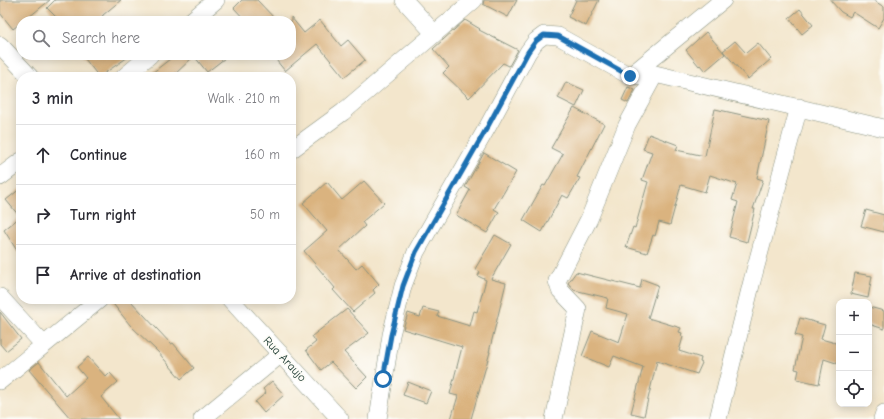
<!DOCTYPE html>
<html lang="en">
<head>
<meta charset="utf-8">
<style>
	:root { --surface:#fff; --page:#f2f2f3; --text:#2b2b33; --muted:#7c7c81; --line:#e1e1e2 }
	body { margin:0; font-family:"Comic Neue",sans-serif; background:var(--page); color:var(--text) }
	.controls { position:absolute; right:12px; bottom:12px; display:grid; overflow:hidden; border-radius:8px; box-shadow:0 2px 10px #0003 }
	.controls button { width:36px; height:36px; display:grid; place-items:center; padding:0; border:0; border-bottom:1px solid var(--line); background:var(--surface); color:var(--text); font:20px sans-serif }
	.stop { position:absolute; width:12px; height:12px; margin:-9px; border:3px solid #1f6fb2; border-radius:50%; background:#fff }
	.stop.end { background:#1f6fb2; border-color:#fff; box-shadow:0 1px 4px #0008 }
	.list { margin:0; padding:0; list-style:none }
	h2 { display:flex; justify-content:space-between; align-items:center; height:52px; margin:0; padding:0 16px; font-size:17px }
	h2 small { font-size:13px; font-weight:400; color:var(--muted) }
	.list li { display:grid; grid-template-columns:26px 1fr auto; gap:12px; align-items:center; box-sizing:border-box; height:60px; padding:0 16px; border-top:1px solid var(--line) }
	.list b { display:block; font-size:15px; white-space:nowrap }
	.list em { font-size:13px; font-style:normal; color:var(--muted) }
	.icon { flex:none; width:22px; height:22px; fill:none; stroke:currentColor; stroke-width:2; stroke-linecap:round; stroke-linejoin:round }
	.map { position:relative; flex:none; width:884px; height:419px; overflow:hidden }
	.search { position:absolute; background:var(--surface); box-shadow:0 2px 10px #0003; left:16px; top:16px; width:280px; height:44px; display:flex; align-items:center; gap:10px; box-sizing:border-box; padding:0 14px; border-radius:16px; color:var(--muted); font-size:15px }
	.panel { position:absolute; background:var(--surface); box-shadow:0 2px 10px #0003; left:16px; top:72px; width:280px; height:232px; border-radius:16px }
	.map>svg:first-child { display:block }
</style>
</head>
<body>
<div class="map">
<svg width="884" height="419" viewBox="0 0 884 419">
	<rect width="100%" height="100%" fill="#fdfcf7"/>
	<filter id="ink" filterUnits="userSpaceOnUse"><feTurbulence type="fractalNoise" baseFrequency=".025" numOctaves="2"/><feDisplacementMap in="SourceGraphic" scale="8" xChannelSelector="R" yChannelSelector="G"/><feConvolveMatrix kernelMatrix="1 2 1 2 8 2 1 2 1" color-interpolation-filters="sRGB"/></filter>
	<filter id="wash" filterUnits="userSpaceOnUse"><feTurbulence type="fractalNoise" baseFrequency=".012" numOctaves="4" result="noise"/><feDisplacementMap in="SourceGraphic" scale="16" xChannelSelector="R" yChannelSelector="G"/><feGaussianBlur stdDeviation="0.9" result="paint"/><feColorMatrix in="noise" values="0 0 0 0 0 0 0 0 0 0 0 0 0 0 0 0 0 1.4 0 .05"/><feComposite in="paint" operator="in"/></filter>
	<g filter="url(#wash)">
		<rect width="100%" height="100%" fill="#f3e6cc"/>
		<g id="blocks">
			<!-- building -->
			<path fill="#dab37f" d="M0 0H50L24 21H21V23L13 29 0 13Z
				M55 0H121L103 15 100 21H60L47 8Z
				M242 0H257L277 21H246L234 8Z
				M484 0H517L508 17 483 4Z
				M576 0H599L586 26 568 17Z
				M830 0H873L884 7V18L878 28 853 12 850 17 841 12Z
				M800 9 813 25 802 34 789 18Z
				M291 17 304 33 320 20 341 46 348 40 365 60 344 77 317 44 285 71 272 55H291Z
				M465 20 480 29 479 30 518 50 509 66 503 63 469 98 443 73 449 67 433 49Z
				M706 32 725 54 705 71 700 65 699 66 686 50Z
				M735 41 746 53 758 43 771 59 748 79 723 51Z
				M82 55H131L99 77Z
				M175 55H229L207 72 194 56 172 77H147Z
				M566 82 584 90 576 107 558 98Z
				M628 87 635 90 628 103 622 100Z
				M574 108 604 124 577 177 580 178 568 198 562 195 542 232 523 220 543 185 545 186 563 154 551 148Z
				M715 109 769 121 757 178 763 180 753 209H755L747 242 729 237 738 202 732 200 737 184 710 175 705 192 681 185 670 225 659 222 655 236 653 235 647 253 626 247 633 227 635 228 648 182 642 180 652 152 643 149 649 134 678 145 676 150 705 156Z
				M484 153 516 172 494 209 499 212 487 233 456 215 470 190 465 187Z
				M364 181 384 203 362 222 365 226 339 250 356 269 362 264 379 284 373 290 375 293 353 312 333 290 335 288 304 251 327 231 303 203 327 182 342 200Z
				M21 188V257L4 230 20 217 6 200Z
				M866 210 884 215V232L861 226Z
				M495 235 511 244 491 279 506 283 489 352H490L471 419H451L458 396 450 394 462 347 403 329 408 313 420 317 423 308 439 312 437 316 470 326 474 311 477 312 486 280 478 276 480 272 475 269Z
				M576 272 640 288 642 279 658 285 648 318 681 328 679 332 682 333 681 336 683 337 679 351 701 358 700 362 702 363 697 374 657 361 644 416 631 413 643 367 614 356 609 367 582 356 592 331 619 342 628 314 606 308 608 298 574 290 568 283Z
				M855 273 872 276 868 298 851 294Z
				M110 299H129L171 344 173 343 194 368 181 379 158 352 130 325 110 300Z
				M869 307 884 311V329L869 324Z
				M347 309 369 333 344 352 367 377 356 388 331 362 321 370 306 350 316 342 312 336Z
				M0 312 21 339 6 351 0 344Z
				M800 318 825 325 821 339 839 344V364L824 359 819 384 797 379 799 370 795 369 802 337 795 335Z
				M88 357 106 377 110 373 118 382 101 397 119 419H71L29 370 39 362 66 396 86 378 77 367Z
				M272 381 284 395 264 413 255 402 266 393 263 389Z
				M408 382 431 391 426 403 403 395Z"/>
		</g>
	</g>
	<g filter="url(#ink)">
		<use href="#blocks" fill-opacity="0" stroke="#899280" stroke-width="1"/>
		<g fill="none" stroke-linecap="round" stroke-linejoin="round">
			<!-- minor casing -->
			<g stroke="#899280" stroke-width="18">
				<path id="minor" d="M404 0 434 33
					M191 21 216 0
					M0 45 30 77
					M630 76 723 0
					M124 77 150 55
					M291 150 343 112 474 0
					M0 177 21 161
					M0 297 44 345
					M230 299 340 419
					M0 381 100 299
					M202 419 281 354
					M378 419 391 335 403 286 416 252 488 126 528 52 536 41 544 35 558 36 630 76 655 74 884 128
					M554 419 578 309 560 290 557 281 589 219 627 125 655 74
					M718 419 752 281 799 107
					M882 419 884 413"/>
			</g>
			<!-- minor -->
			<use href="#minor" stroke="#fff" stroke-width="17"/>
		</g>
	</g>
	<g fill="none" stroke-linecap="round" stroke-linejoin="round" filter="url(#ink)">
		<!-- route -->
		<path stroke="#1f6fb2" stroke-width="5" d="M383 379 391 335 403 286 416 252 488 126 528 52 536 41 544 35 558 36 630 76"/>
	</g>
	<g text-anchor="middle" dominant-baseline="central" stroke-width="3.5" stroke-linejoin="round" paint-order="stroke">
		<!-- street labels -->
		<g font-size="12" fill="#1f3d34" stroke="#fdfcf7">
			<text transform="translate(285 359) rotate(47)">Rua Araujo</text>
		</g>
	</g>
</svg>
<div class="controls">
<button>+</button>
<button>−</button>
<button><svg class="icon" aria-label="locate" viewBox="0 0 24 24"><circle cx="12" cy="12" r="6"/><path d="M12 2v4M12 18v4M2 12h4M18 12h4"/></svg></button>
</div>
<div class="stop" style="left:383px;top:379px"></div>
<div class="stop end" style="left:630px;top:76px"></div>
<div class="search"><svg class="icon" aria-label="search" viewBox="0 0 24 24"><circle cx="10" cy="10" r="6"/><path d="M15 15l6 6"/></svg>Search here</div>
<section class="panel">
<h2>3 min<small>Walk · 210 m</small></h2>
<ul class="list">
<li><svg class="icon" aria-label="ahead" viewBox="0 0 24 24"><path d="M12 20V5M6 11l6-6 6 6"/></svg><div><b>Continue</b></div><em>160 m</em></li>
<li><svg class="icon" aria-label="right" viewBox="0 0 24 24"><path d="M7 20v-9h11M14 6l5 5-5 5"/></svg><div><b>Turn right</b></div><em>50 m</em></li>
<li><svg class="icon" aria-label="arrive" viewBox="0 0 24 24"><path d="M6 21V4h12l-3 4 3 4H6"/></svg><div><b>Arrive at destination</b></div></li>
</ul>
</section>
</div>
</body>
</html>
